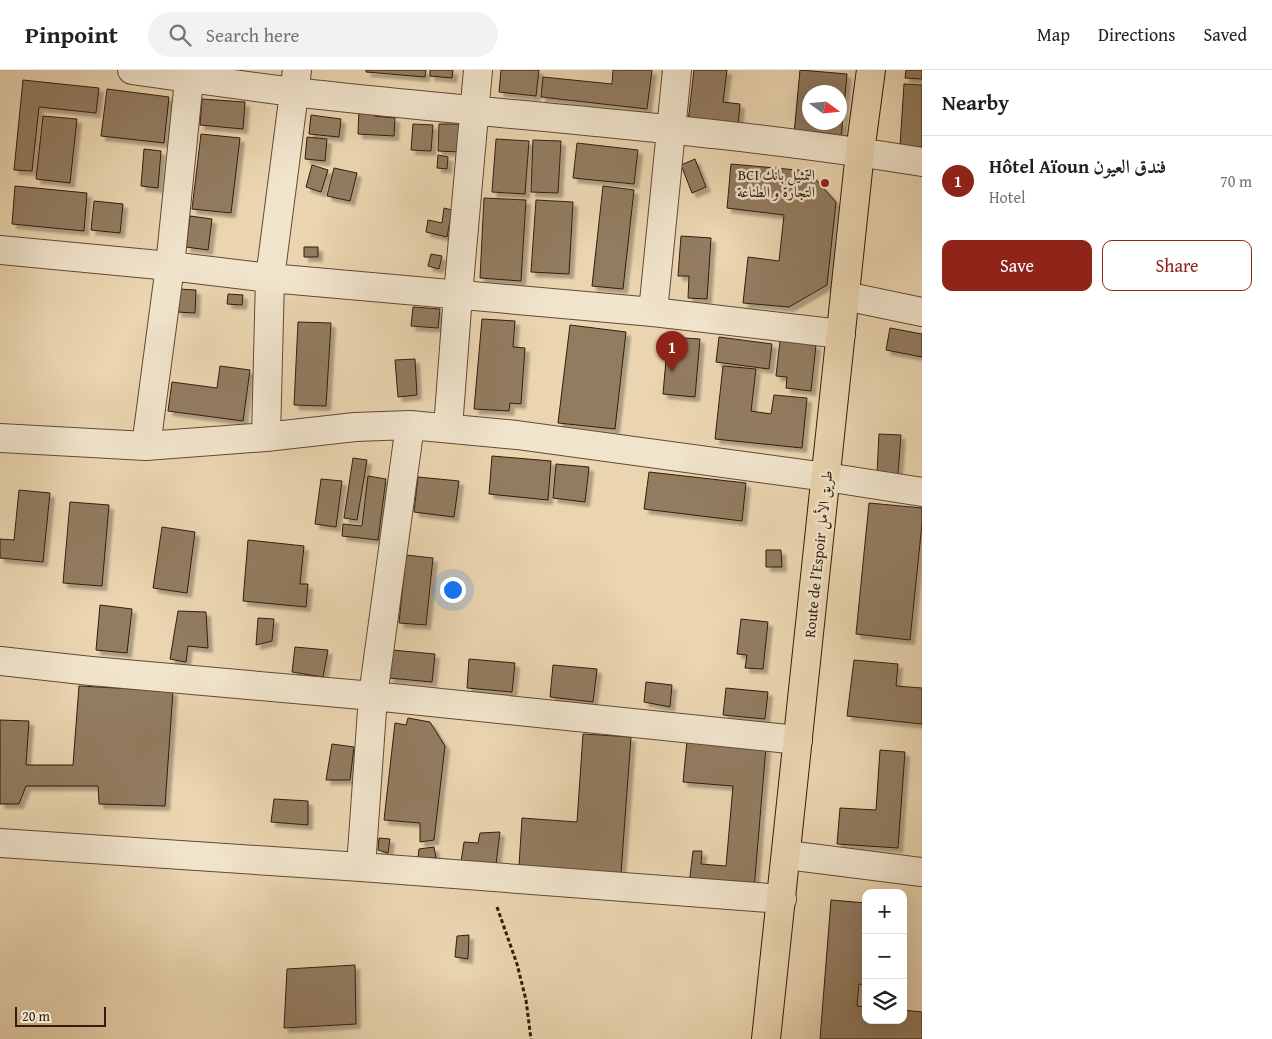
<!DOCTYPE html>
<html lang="en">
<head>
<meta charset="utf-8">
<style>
	:root { --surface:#fff; --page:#f2f2f2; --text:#202124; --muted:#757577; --line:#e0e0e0; --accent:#8f2418 }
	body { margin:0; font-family:"Gentium Book Plus",Amiri,serif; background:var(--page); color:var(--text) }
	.controls { position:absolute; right:15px; bottom:15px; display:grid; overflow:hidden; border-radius:10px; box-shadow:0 5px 20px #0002 }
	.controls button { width:45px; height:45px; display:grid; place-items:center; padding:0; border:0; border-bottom:1px solid var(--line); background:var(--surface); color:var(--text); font:25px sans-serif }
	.compass { position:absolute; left:802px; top:15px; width:45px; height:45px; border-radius:50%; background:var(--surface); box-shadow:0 5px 20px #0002; rotate:105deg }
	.scale { position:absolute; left:15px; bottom:12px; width:91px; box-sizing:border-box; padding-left:5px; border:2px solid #321c0c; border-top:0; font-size:14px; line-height:18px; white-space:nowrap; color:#321c0c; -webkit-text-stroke:4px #f1e4cc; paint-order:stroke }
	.you { position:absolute; left:452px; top:519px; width:18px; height:18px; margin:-12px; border:4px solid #fff; border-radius:50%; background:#1a73e8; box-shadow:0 0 0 8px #1a73e833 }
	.badge { display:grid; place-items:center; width:32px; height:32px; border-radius:50%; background:var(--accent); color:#fff; font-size:16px; font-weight:700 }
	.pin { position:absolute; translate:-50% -41px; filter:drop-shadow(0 1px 2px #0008) }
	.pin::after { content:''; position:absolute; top:26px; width:18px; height:15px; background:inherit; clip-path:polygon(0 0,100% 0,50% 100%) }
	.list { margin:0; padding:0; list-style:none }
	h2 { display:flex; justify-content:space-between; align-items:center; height:65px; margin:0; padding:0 20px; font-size:21px }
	h2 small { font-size:16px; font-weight:400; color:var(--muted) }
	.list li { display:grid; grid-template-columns:32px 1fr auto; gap:15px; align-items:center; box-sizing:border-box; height:90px; padding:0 20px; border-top:1px solid var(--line) }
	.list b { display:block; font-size:19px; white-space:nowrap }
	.list p { margin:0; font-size:16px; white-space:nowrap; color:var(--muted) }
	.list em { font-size:16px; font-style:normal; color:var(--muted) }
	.actions { display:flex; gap:10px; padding:15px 20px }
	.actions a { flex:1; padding:11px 0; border:1px solid var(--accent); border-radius:10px; text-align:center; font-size:18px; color:var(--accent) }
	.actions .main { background:var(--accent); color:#fff }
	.icon { flex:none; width:28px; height:28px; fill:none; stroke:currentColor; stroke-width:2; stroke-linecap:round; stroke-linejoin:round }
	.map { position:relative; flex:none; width:922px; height:969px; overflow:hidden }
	header { display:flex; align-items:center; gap:30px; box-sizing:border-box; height:70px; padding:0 25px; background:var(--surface); border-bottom:1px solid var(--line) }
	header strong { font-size:24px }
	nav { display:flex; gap:28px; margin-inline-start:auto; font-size:18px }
	.search { width:350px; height:45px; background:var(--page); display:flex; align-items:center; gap:12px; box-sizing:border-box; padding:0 18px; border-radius:28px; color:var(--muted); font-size:19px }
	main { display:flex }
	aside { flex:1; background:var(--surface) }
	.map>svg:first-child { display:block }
</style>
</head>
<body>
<header>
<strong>Pinpoint</strong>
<div class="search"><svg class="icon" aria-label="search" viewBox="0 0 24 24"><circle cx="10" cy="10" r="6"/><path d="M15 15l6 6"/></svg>Search here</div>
<nav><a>Map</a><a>Directions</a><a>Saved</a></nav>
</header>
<main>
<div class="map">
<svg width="922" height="969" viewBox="0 0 922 969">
	<defs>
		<filter id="shadow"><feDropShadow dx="4.5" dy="4.5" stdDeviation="1" flood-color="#0004"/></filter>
	</defs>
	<rect width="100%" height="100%" fill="#ead5b0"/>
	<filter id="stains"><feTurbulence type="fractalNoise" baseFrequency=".004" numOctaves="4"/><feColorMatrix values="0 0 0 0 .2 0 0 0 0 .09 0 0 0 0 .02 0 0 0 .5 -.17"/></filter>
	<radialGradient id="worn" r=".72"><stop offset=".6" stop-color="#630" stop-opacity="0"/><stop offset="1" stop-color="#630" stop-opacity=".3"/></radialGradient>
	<!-- building -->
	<path fill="#927c61" stroke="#321c0c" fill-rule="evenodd" filter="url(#shadow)" d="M366 0H426L425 7 366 2Z
		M430 0H453L452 8 430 6Z
		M501 0H539L536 26 499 22Z
		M613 0H652L647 39 541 27 543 7 612 14Z
		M694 0H727L723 32 740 34 738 57 688 52Z
		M800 0 847 4 841 69 794 64ZM810 22H840V52H810Z
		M906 0H922V9L905 8Z
		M23 10 99 18 96 43 39 37 32 101 14 100Z
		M904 14 922 15V77L900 76Z
		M107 19 169 27 164 73 101 66Z
		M202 29 245 32 243 59 200 55Z
		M359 38 375 40 374 46 395 48 394 66 358 64Z
		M311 45 341 49 339 67 309 64Z
		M43 46 77 49 70 113 36 109Z
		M413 54 433 55 431 81 411 80Z
		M439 54H461L460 82 438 81Z
		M201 64 240 68 231 143 192 139Z
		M307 67 327 69 325 91 305 89Z
		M496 69 529 71 525 124 492 122Z
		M533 70 561 71 558 123 531 122Z
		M577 73 638 80 634 114 573 108Z
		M144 79 161 81 158 118 141 116Z
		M438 85 448 87 447 99 437 98Z
		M695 89 706 117 692 123 681 95Z
		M731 94 808 101 836 132 827 215 789 237 743 233 748 187 779 191 784 145 727 138Z
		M312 95 328 100 321 122 306 117Z
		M334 98 357 103 350 131 327 126Z
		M15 116 87 123 84 161 12 154Z
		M603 116 634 120 623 219 592 216Z
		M484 128 526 130 521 211 480 208Z
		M536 130 573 132 569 204 531 202Z
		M94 131 123 134 120 163 91 160Z
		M444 138 452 140 447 167 426 162 428 150 442 153Z
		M190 146 212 149 208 180 186 177Z
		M681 166 711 168 707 229 688 228 689 206H678Z
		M304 177H318V187H304Z
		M431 184 442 186 439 199 428 196Z
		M179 219 196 220 195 243 177 242Z
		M228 224 243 225 242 235 227 234Z
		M413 237 440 239 438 258 411 256Z
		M482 249 515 251 513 277 525 278 521 334 510 333 509 341 474 339Z
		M298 252 331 253 326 336 294 335Z
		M570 255 626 262 615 359 558 353Z
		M890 258 922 264V287L886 280Z
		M668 267 700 269 695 327 663 324Z
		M719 267 772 274 769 299 716 292Z
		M780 271 816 275 811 321 786 318 787 307 776 306Z
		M415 289 417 325 398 327 395 290Z
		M220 296 250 300 243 351 168 341 172 312 217 318Z
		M723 296 756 299 751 341 771 344 774 325 807 328 802 378 715 369Z
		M879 364 901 365 898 404 877 403Z
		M492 386 551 391 548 430 489 424Z
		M353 388 367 390 357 450 344 448Z
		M556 394 589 397 585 432 553 428Z
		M649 402 746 413 742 451 644 439Z
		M368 406 386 409 378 470 342 466 343 454 362 456Z
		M418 407 459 411 454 447 414 442Z
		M321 409 342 411 336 457 315 454Z
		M19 420 50 423 43 492 0 488V469L14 470Z
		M70 432 109 435 102 516 63 513Z
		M869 433 922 438V454L910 570 856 564Z
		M162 457 195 462 187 523 153 518Z
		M248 470 304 476 300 514H308L306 537 243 531Z
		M766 480H781L782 497H766Z
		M406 485 433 488 426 555 399 553Z
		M100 535 132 539 127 583 96 580Z
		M178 541 206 542 208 578 188 576 186 592 170 589Z
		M258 548 274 549 272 571 256 575Z
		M741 549 768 552 763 599 745 598 747 585 737 584Z
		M295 577 328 580 323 607 292 602Z
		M392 580 435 584 432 612 389 608Z
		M469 589 515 593 512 622 467 618Z
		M854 590 898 594 896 616 922 618V654L847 646Z
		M553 595 597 599 593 632 550 627Z
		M646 612 672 615 670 637 644 632Z
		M79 616 173 621 165 736 99 734 98 716H26L19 734H0V650L29 651 26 695H73Z
		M726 618 768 622 765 649 723 645Z
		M408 648 430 652 445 676 434 770 420 772V753L384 750 395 653 406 655Z
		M583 664 631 667 621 803 519 796 522 748 577 752Z
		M687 671 766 677 754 819 689 814 693 781H702L701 794 726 796 733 716 683 712Z
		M332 674 354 677 350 710H326Z
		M880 680 905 682 898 778 837 774 840 738 876 740Z
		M274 729 308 731V755L271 752Z
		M500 762 496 795 461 792 464 772 478 773 480 763Z
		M379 768 390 769 388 783 378 780Z
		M434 777 436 788H418L419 779Z
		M831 830 866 833V915L859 914 857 936 866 937V950H903V940L922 942V969H820Z
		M469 865 468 889 455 887 457 866Z
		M355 895 356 954 284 958 287 899Z"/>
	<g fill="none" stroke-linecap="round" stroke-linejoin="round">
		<!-- minor casing -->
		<g stroke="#604a35" stroke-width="30">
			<path id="minor" d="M132 0C186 8 240 15 294 22 504 46 714 58 922 92
				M0 180 170 196 270 208 653 242 841 264
				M845 226 922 242
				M653 242 677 0
				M448 358 458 225 478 0
				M266 367 270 208 297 0
				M0 368 146 376 266 367 355 357 410 355 517 365 826 407 922 422
				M146 376 170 196 190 0
				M0 591 91 601 373 626 798 670
				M0 773 361 797 782 829
				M787 785 922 802
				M361 797 373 626 410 355"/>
		</g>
		<!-- highway casing -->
		<g stroke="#321c0c" stroke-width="30">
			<path id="highway" d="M766 969 860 82 871 0"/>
		</g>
		<!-- path -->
		<path stroke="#321c0c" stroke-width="3" stroke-dasharray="4 2.5" stroke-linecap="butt" d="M497 837 517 894 526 930 531 969"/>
		<!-- minor -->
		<use href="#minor" stroke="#f1e4cc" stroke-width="28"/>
		<!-- highway -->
		<use href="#highway" stroke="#ead5b0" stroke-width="28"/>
	</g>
	<!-- markers -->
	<circle fill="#8f2418" stroke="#f1e4cc" stroke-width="2" cx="825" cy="113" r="5"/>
	<g text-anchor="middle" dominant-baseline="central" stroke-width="5" stroke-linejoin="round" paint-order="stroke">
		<!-- poi labels -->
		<g font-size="15" fill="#321c0c" stroke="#f1e4cc" text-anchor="end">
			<text x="815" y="104">BCI التمثيل بانك<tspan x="815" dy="17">التجارة و الطناعة</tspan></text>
		</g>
		<!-- street labels -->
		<g font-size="15" fill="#321c0c" stroke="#f1e4cc">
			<text transform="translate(818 484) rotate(-84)">Route de l’Espoir طريق الأمل</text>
		</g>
	</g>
	<rect width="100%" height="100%" filter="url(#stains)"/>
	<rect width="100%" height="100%" fill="url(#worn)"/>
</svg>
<div class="controls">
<button>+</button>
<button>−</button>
<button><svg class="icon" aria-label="layers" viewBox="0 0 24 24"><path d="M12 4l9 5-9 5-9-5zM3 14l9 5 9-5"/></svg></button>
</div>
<svg class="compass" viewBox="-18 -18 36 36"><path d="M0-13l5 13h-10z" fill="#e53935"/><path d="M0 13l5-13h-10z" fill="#757577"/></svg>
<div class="scale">20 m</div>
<div class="you"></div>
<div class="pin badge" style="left:672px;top:302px">1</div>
</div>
<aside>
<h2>Nearby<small></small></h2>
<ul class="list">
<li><span class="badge">1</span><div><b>Hôtel Aïoun فندق العيون</b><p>Hotel</p></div><em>70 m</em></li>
</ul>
<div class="actions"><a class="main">Save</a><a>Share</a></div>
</aside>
</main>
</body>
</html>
